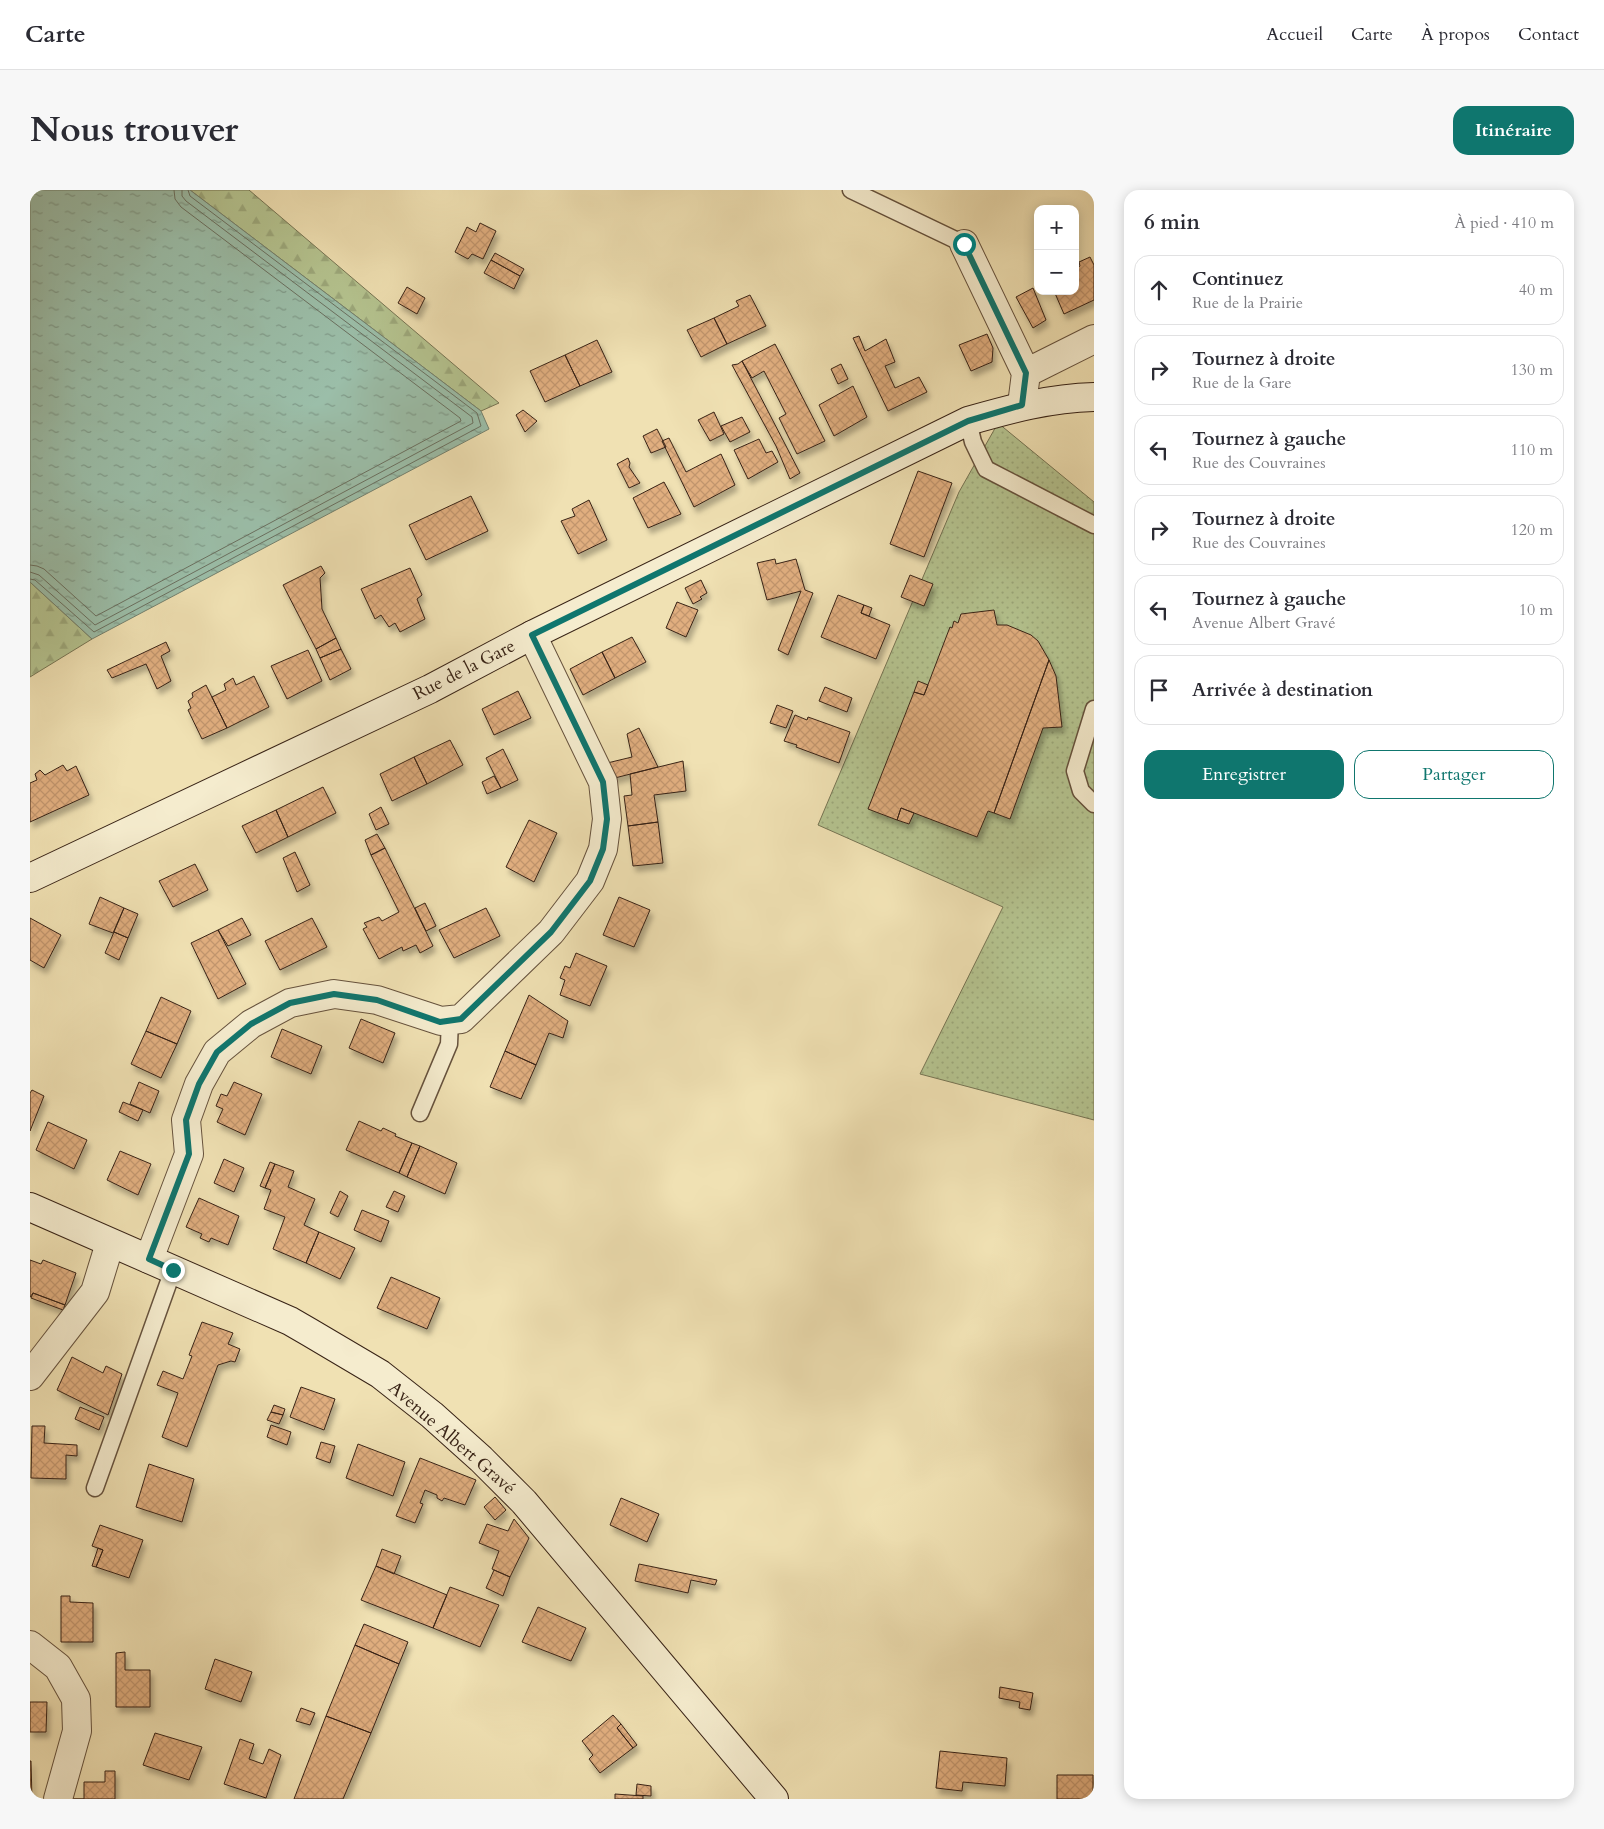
<!DOCTYPE html>
<html lang="fr">
<head>
<meta charset="utf-8">
<style>
	:root { --surface:#fff; --page:#f7f7f7; --text:#2b2b33; --muted:#7c7c81; --line:#e1e1e2; --accent:#0f766e }
	body { margin:0; font-family:Cardo,serif; background:var(--page); color:var(--text) }
	.controls { position:absolute; right:15px; top:15px; display:grid; overflow:hidden; border-radius:10px; box-shadow:0 2px 12px #0003 }
	.controls button { width:45px; height:45px; display:grid; place-items:center; padding:0; border:0; border-bottom:1px solid var(--line); background:var(--surface); color:var(--text); font:25px sans-serif }
	.stop { position:absolute; width:15px; height:15px; margin:-11px; border:4px solid #0f766e; border-radius:50%; background:#fff }
	.stop.end { background:#0f766e; border-color:#fff; box-shadow:0 1px 5px #0008 }
	.list { margin:0; padding:0; list-style:none }
	h2 { display:flex; justify-content:space-between; align-items:center; height:65px; margin:0; padding:0 20px; font-size:21px }
	h2 small { font-size:16px; font-weight:400; color:var(--muted) }
	.list li { display:grid; grid-template-columns:32px 1fr auto; gap:15px; align-items:center; box-sizing:border-box; height:70px; margin:0 10px 10px; padding:0 10px; border:1px solid var(--line); border-radius:15px }
	.list b { display:block; font-size:19px; white-space:nowrap }
	.list p { margin:0; font-size:16px; white-space:nowrap; color:var(--muted) }
	.list em { font-size:16px; font-style:normal; color:var(--muted) }
	.actions { display:flex; gap:10px; padding:15px 20px }
	.actions a { flex:1; padding:11px 0; border:1px solid var(--accent); border-radius:15px; text-align:center; font-size:18px; color:var(--accent) }
	.actions .main { background:var(--accent); color:#fff }
	.icon { flex:none; width:28px; height:28px; fill:none; stroke:currentColor; stroke-width:2; stroke-linecap:round; stroke-linejoin:round }
	.map { position:relative; flex:none; width:1064px; height:1609px; overflow:hidden; border-radius:15px }
	header { display:flex; align-items:center; gap:30px; box-sizing:border-box; height:70px; padding:0 25px; background:var(--surface); border-bottom:1px solid var(--line) }
	header strong { font-size:24px }
	nav { display:flex; gap:28px; margin-inline-start:auto; font-size:18px }
	.intro { display:flex; align-items:center; justify-content:space-between; box-sizing:border-box; height:120px; padding:0 30px }
	h1 { margin:0; font-size:35px }
	.button { padding:12px 22px; border-radius:15px; background:var(--accent); color:#fff; font-size:18px; font-weight:700 }
	main { display:flex; gap:30px; padding:0 30px }
	aside { flex:1; background:var(--surface); border-radius:15px; box-shadow:0 2px 12px #0003 }
	.map>svg:first-child { display:block }
</style>
</head>
<body>
<header>
<strong>Carte</strong>
<nav><a>Accueil</a><a>Carte</a><a>À propos</a><a>Contact</a></nav>
</header>
<div class="intro"><h1>Nous trouver</h1><a class="button">Itinéraire</a></div>
<main>
<div class="map">
<svg width="1064" height="1609" viewBox="0 0 1064 1609">
	<defs>
		<pattern id="grass-dots" width="8" height="8" patternUnits="userSpaceOnUse" patternTransform="scale(1.25)"><rect width="8" height="8" fill="#b5c490"/><path d="M2 2h.1M6 6h.1" fill="none" stroke="#9ca87b" stroke-width="1.8" stroke-linecap="round"/></pattern>
		<pattern id="forest-firs" width="22" height="20" patternUnits="userSpaceOnUse" patternTransform="scale(1.25)"><rect width="22" height="20" fill="#b5c490"/><path d="M5 1l3.5 6h-7zM16 11l3.5 6h-7z" fill="#9ca87b"/></pattern>
		<pattern id="water-ripples" width="26" height="14" patternUnits="userSpaceOnUse" patternTransform="scale(1.25)"><rect width="26" height="14" fill="#9bbea9"/><path d="M2 4q2-2 4 0t4 0M15 11q2-2 4 0t4 0" fill="none" stroke="#7f9a89"/></pattern>
		<pattern id="building-cross-hatch" width="8" height="8" patternUnits="userSpaceOnUse" patternTransform="scale(1.25)"><rect width="8" height="8" fill="#e0ae7f"/><path d="M0 0l8 8M0 8l8-8" fill="none" stroke="#c1956d"/></pattern>
		<filter id="shadow"><feDropShadow dx="3" dy="5.5" stdDeviation="2.5" flood-color="#0004"/></filter>
	</defs>
	<rect width="100%" height="100%" fill="#f0e1b3"/>
	<filter id="stains"><feTurbulence type="fractalNoise" baseFrequency=".004" numOctaves="4"/><feColorMatrix values="0 0 0 0 .2 0 0 0 0 .09 0 0 0 0 .02 0 0 0 .5 -.17"/></filter>
	<radialGradient id="worn" r=".72"><stop offset=".6" stop-color="#630" stop-opacity="0"/><stop offset="1" stop-color="#630" stop-opacity=".3"/></radialGradient>
	<!-- grass -->
	<path fill="url(#grass-dots)" stroke="#767453" d="M968 233 1064 312V930L890 884 973 717 788 635 929 302Z"/>
	<!-- forest -->
	<path fill="url(#forest-firs)" stroke="#767453" d="M160 0H219L469 213 451 221Z
		M0 392 62 449 0 487Z"/>
	<!-- water -->
	<path fill="url(#water-ripples)" stroke="#73806e" d="M0 0H160L451 221 459 239 62 449 0 392Z"/>
	<g fill="none" stroke-linecap="round" stroke-linejoin="round">
		<!-- shore -->
		<path stroke="#6a7060" stroke-width="1" d="M0 375 7 376 14 379 66 426 431 231 430 228 151 17 145 9 144 0
			M0 382 9 385 65 435 443 233 442 227 156 11 152 6V0
			M0 389 5 390 64 442 451 236 447 223 160 6 158 0"/>
	</g>
	<!-- building -->
	<path fill="url(#building-cross-hatch)" stroke="#382316" filter="url(#shadow)" d="M450 33 466 41 453 69 442 64 438 69 425 62 437 37 446 42Z
		M465 63 494 79 490 86 461 70Z
		M1060 67 1064 75V110L1034 124 1024 101H1045V79L1050 76 1049 72Z
		M461 70 490 86 484 99 454 83Z
		M377 97 395 108 387 124 368 113Z
		M1003 98 1016 130 1003 138 986 107Z
		M720 105 736 136 697 154 684 128 709 116 706 111Z
		M684 128 697 154 671 167 657 140Z
		M957 144 963 158 962 172 941 181 929 155Z
		M829 146 835 161 856 149 865 172 855 176 865 198 889 187 897 202 858 221 823 148Z
		M567 150 582 182 550 196 535 165Z
		M745 154 795 251 767 264 749 228 756 224 734 181 722 188 712 171Z
		M535 165 550 196 515 212 500 181Z
		M712 171 770 283 760 289 746 256 702 175 708 174Z
		M811 174 818 189 808 194 801 179Z
		M823 196 837 227 804 246 789 215Z
		M493 220 507 231 495 242 486 225Z
		M684 222 694 244 680 251 668 230Z
		M712 227 720 242 700 252 691 236Z
		M627 239 636 257 621 263 613 246Z
		M639 248 656 282 691 264 705 295 664 317 632 251Z
		M729 249 736 263 742 261 748 272 718 289 704 260Z
		M598 268 600 273 599 277 610 293 599 298 587 274Z
		M888 281 922 293 894 367 860 354Z
		M634 292 651 324 618 338 603 308Z
		M441 306 458 341 396 370 379 335Z
		M559 310 577 350 548 364 531 331 545 326 542 319Z
		M745 369 746 374 766 369 775 400 783 403 758 465 748 460 771 401 737 410 727 373Z
		M291 376 295 383 290 388 292 419 306 448 286 459 253 395Z
		M380 378 392 405 387 409 395 429 370 442 365 433 359 437 351 425 345 429 331 399Z
		M880 385 903 394 894 416 871 407Z
		M671 390 677 403 670 407 672 409 663 414 655 398Z
		M808 405 834 415 831 423 860 435 846 469 791 447Z
		M647 412 668 420 656 447 636 438Z
		M834 415 842 418 839 426 831 423Z
		M964 420 967 435H977L1001 445 1008 451 1019 470 964 623 958 621 947 647 871 618 867 630 838 619 884 502 894 505 920 437 922 438 924 431 928 433 931 424Z
		M602 447 616 472 585 488 572 462Z
		M306 448 311 459 290 468 286 459Z
		M136 452 140 461 131 466 141 491 127 499 116 474 82 488 77 480Z
		M311 459 321 479 300 490 290 468Z
		M278 460 292 491 257 509 241 476Z
		M572 462 585 488 553 505 540 479Z
		M1019 470 1026 486 1032 537 1013 538 980 629 964 623Z
		M224 486 239 517 197 538 182 507 196 500 194 494 203 488 206 495Z
		M888 491 898 495 894 505 884 502Z
		M176 495 197 538 172 549 158 520 161 518 158 511 163 507 162 503Z
		M795 497 822 508 817 522 789 511Z
		M488 501 501 528 464 545 452 519Z
		M747 515 763 521 756 538 740 533Z
		M765 525 777 530 778 527 820 542 809 573 766 557 767 555 754 551Z
		M609 538 628 577 573 591 569 575 602 567 597 544Z
		M420 550 433 575 397 594 384 567Z
		M473 559 488 590 471 598 456 568Z
		M384 567 397 594 362 611 350 584Z
		M653 571 656 601 624 605 628 632 598 636 594 606 602 605 600 584Z
		M33 575 37 581 46 576 59 605 0 632V593L7 590 5 584 10 580 15 585Z
		M464 586 471 598 457 604 452 592Z
		M293 597 306 623 258 647 246 620Z
		M351 617 359 634 346 640 339 624Z
		M871 618 884 623 879 634 867 630Z
		M246 620 258 647 226 663 212 636Z
		M499 630 527 643 504 692 476 677Z
		M628 632 633 673 603 676 598 636Z
		M347 644 355 658 341 665 335 650Z
		M355 658 403 756 390 763 386 755 373 761 372 757 349 769 333 739 337 737 334 733 349 727 352 731 369 722 341 665Z
		M265 662 280 695 267 702 253 668Z
		M165 674 178 700 143 717 129 691Z
		M70 707 94 718 83 743 59 734Z
		M589 707 620 720 604 757 573 745Z
		M395 713 406 736 396 741 385 718Z
		M94 718 108 724 98 748 84 742Z
		M456 718 470 746 424 768 409 740Z
		M0 728 31 745 14 778 0 770Z
		M212 728 221 745 198 756 188 740Z
		M282 728 297 757 250 780 235 751Z
		M188 740 216 794 188 809 161 753Z
		M84 742 98 748 89 770 75 763Z
		M546 763 577 776 560 816 530 805 535 790 530 788 535 776 540 778Z
		M499 805 538 831 533 848 519 843 506 875 475 861Z
		M131 807 161 821 147 854 116 841Z
		M331 829 365 843 353 873 319 858Z
		M252 839 292 856 281 884 241 867Z
		M116 841 147 854 131 888 101 874Z
		M475 861 506 875 491 909 460 897Z
		M109 892 129 901 120 923 100 914Z
		M204 892 232 904 215 945 187 932 193 919 186 916 191 904 197 906Z
		M2 900 14 906 0 941V903Z
		M93 912 113 920 108 931 89 922Z
		M329 931 351 941 353 938 366 944 365 946 382 953 369 983 316 960Z
		M18 932 57 950 44 979 6 960Z
		M382 953 390 956 377 987 369 983Z
		M390 956 427 973 415 1004 377 987Z
		M90 961 121 974 108 1005 77 990Z
		M194 969 214 978 204 1002 184 993Z
		M240 972 245 974 235 998 230 996Z
		M245 974 264 981 258 997 285 1009 274 1035 289 1042 276 1073 243 1059 255 1027 234 1019 241 1000 235 998Z
		M310 1001 318 1006 308 1027 300 1023Z
		M364 1001 375 1006 368 1022 356 1017Z
		M169 1008 209 1026 198 1055 181 1048 179 1052 170 1048 172 1044 156 1037Z
		M332 1020 359 1031 351 1052 324 1040Z
		M289 1042 325 1058 310 1089 276 1073Z
		M0 1070 11 1074 13 1070 46 1083 35 1115 3 1103 0 1107Z
		M361 1087 410 1108 397 1139 347 1118Z
		M3 1103 35 1115 33 1120 1 1108Z
		M172 1132 203 1143 198 1154 210 1159 205 1172 201 1171 188 1175 157 1257 132 1247 148 1203 127 1195 133 1181 153 1189 162 1166 159 1165Z
		M42 1167 73 1183 76 1176 92 1184 78 1225 27 1200Z
		M271 1197 305 1209 294 1240 260 1227Z
		M244 1215 255 1219 253 1225 241 1222Z
		M50 1217 74 1227 69 1240 45 1229Z
		M241 1222 253 1225 249 1234 237 1230Z
		M241 1235 261 1242 257 1255 237 1247Z
		M2 1236H15L14 1253 47 1255V1266L36 1265V1289L1 1288Z
		M291 1252 305 1256 300 1273 286 1268Z
		M328 1254 375 1272 363 1306 316 1288Z
		M390 1268 446 1290 435 1315 414 1308 412 1311 407 1308V1305L395 1300 390 1313 393 1314 385 1333 366 1326Z
		M119 1274 164 1289 152 1332 106 1317Z
		M465 1307 476 1320 465 1330 454 1317Z
		M591 1308 629 1324 617 1352 580 1335Z
		M484 1329 499 1348 480 1387 462 1379 469 1361 449 1353 457 1334 478 1341Z
		M70 1335 113 1350 99 1388 66 1377 73 1360 62 1356Z
		M68 1358 73 1360 66 1377 62 1376Z
		M352 1359 371 1366 364 1384 346 1376Z
		M609 1374 687 1390 685 1395 661 1390 658 1403 605 1391Z
		M346 1376 417 1405 403 1438 331 1410Z
		M464 1380 480 1387 473 1406 456 1398Z
		M420 1397 469 1415 450 1457 403 1438Z
		M31 1406H40V1412L63 1413V1452H31Z
		M508 1417 556 1438 541 1471 492 1452Z
		M334 1434 378 1452 369 1474 325 1455Z
		M325 1455 369 1474 341 1543 296 1526Z
		M95 1462V1480H120V1517H86V1463Z
		M185 1469 222 1482 211 1512 175 1499Z
		M970 1497 1003 1503 1000 1520 989 1518 990 1512 969 1508Z
		M0 1512H17L16 1542H0Z
		M271 1518 285 1523 280 1535 266 1531Z
		M583 1525 591 1534 587 1538 603 1558 570 1583 559 1569 563 1565 552 1551Z
		M296 1526 341 1543 313 1609H264Z
		M591 1534 607 1555 603 1558 587 1538Z
		M125 1543 172 1557 159 1590 113 1575Z
		M210 1549 224 1554 219 1569 233 1574 239 1559 251 1565 236 1608 194 1594Z
		M910 1561 977 1568 975 1596 933 1592 932 1601 906 1598Z
		M0 1571H1L2 1609H0Z
		M75 1581H85V1609H39H54V1592H75Z
		M1027 1585H1063V1609H1027Z
		M607 1594 621 1596V1606L606 1605Z
		M585 1604 613 1606V1609H585Z"/>
	<g fill="none" stroke-linecap="round" stroke-linejoin="round">
		<!-- lane casing -->
		<g stroke="#66523d" stroke-width="19">
			<path id="lane" d="M821 0 934 54
				M938 231 943 252 956 279 1064 335
				M1064 519 1045 581 1051 601 1064 614
				M390 923 419 854 420 830
				M65 1298 143 1080"/>
		</g>
		<!-- street casing -->
		<g stroke="#66523d" stroke-width="30">
			<path id="street" d="M934 54 996 183 992 215
				M996 183 1064 149
				M119 1069 159 964 156 930 169 894 187 862 221 834 260 813 304 804 347 810 411 831 431 829 521 742 560 691 573 659 577 629 573 592 502 445
				M0 1186 65 1102 80 1053
				M0 1455 28 1477 46 1509 47 1541 28 1609"/>
		</g>
		<!-- secondary casing -->
		<g stroke="#382316" stroke-width="30">
			<path id="secondary" d="M0 688 400 499 502 445 938 231C980 219 1020 208 1064 207
				M0 1017 260 1131 279 1142 350 1184 402 1225 451 1269 494 1312 744 1609"/>
		</g>
		<!-- lane -->
		<use href="#lane" stroke="#f5ecce" stroke-width="16"/>
		<!-- street -->
		<use href="#street" stroke="#f5ecce" stroke-width="28"/>
		<!-- secondary -->
		<use href="#secondary" stroke="#f5ecce" stroke-width="28"/>
	</g>
	<g fill="none" stroke-linecap="round" stroke-linejoin="round">
		<!-- route -->
		<path stroke="#0f766e" stroke-width="6" d="M143 1080 119 1069 159 964 156 930 169 894 187 862 221 834 260 813 304 804 347 810 410 832 431 829 521 742 560 691 573 659 577 629 573 592 502 445 938 231 992 215 996 183 934 54"/>
	</g>
	<g text-anchor="middle" dominant-baseline="central" stroke-width="4" stroke-linejoin="round" paint-order="stroke">
		<!-- street labels -->
		<g font-size="18" fill="#382316" stroke="#f5ecce">
			<text transform="translate(434 480) rotate(-27)">Rue de la Gare</text>
			<text transform="translate(422 1248) rotate(41)">Avenue Albert Gravé</text>
		</g>
	</g>
	<rect width="100%" height="100%" filter="url(#stains)"/>
	<rect width="100%" height="100%" fill="url(#worn)"/>
</svg>
<div class="controls">
<button>+</button>
<button>−</button>
</div>
<div class="stop" style="left:934px;top:54px"></div>
<div class="stop end" style="left:143px;top:1080px"></div>
</div>
<aside>
<h2>6 min<small>À pied · 410 m</small></h2>
<ul class="list">
<li><svg class="icon" aria-label="ahead" viewBox="0 0 24 24"><path d="M12 20V5M6 11l6-6 6 6"/></svg><div><b>Continuez</b><p>Rue de la Prairie</p></div><em>40 m</em></li>
<li><svg class="icon" aria-label="right" viewBox="0 0 24 24"><path d="M7 20v-9h11M14 6l5 5-5 5"/></svg><div><b>Tournez à droite</b><p>Rue de la Gare</p></div><em>130 m</em></li>
<li><svg class="icon" aria-label="left" viewBox="0 0 24 24"><path d="M17 20v-9H6M10 6l-5 5 5 5"/></svg><div><b>Tournez à gauche</b><p>Rue des Couvraines</p></div><em>110 m</em></li>
<li><svg class="icon" aria-label="right" viewBox="0 0 24 24"><path d="M7 20v-9h11M14 6l5 5-5 5"/></svg><div><b>Tournez à droite</b><p>Rue des Couvraines</p></div><em>120 m</em></li>
<li><svg class="icon" aria-label="left" viewBox="0 0 24 24"><path d="M17 20v-9H6M10 6l-5 5 5 5"/></svg><div><b>Tournez à gauche</b><p>Avenue Albert Gravé</p></div><em>10 m</em></li>
<li><svg class="icon" aria-label="arrive" viewBox="0 0 24 24"><path d="M6 21V4h12l-3 4 3 4H6"/></svg><div><b>Arrivée à destination</b></div></li>
</ul>
<div class="actions"><a class="main">Enregistrer</a><a>Partager</a></div>
</aside>
</main>
</body>
</html>
